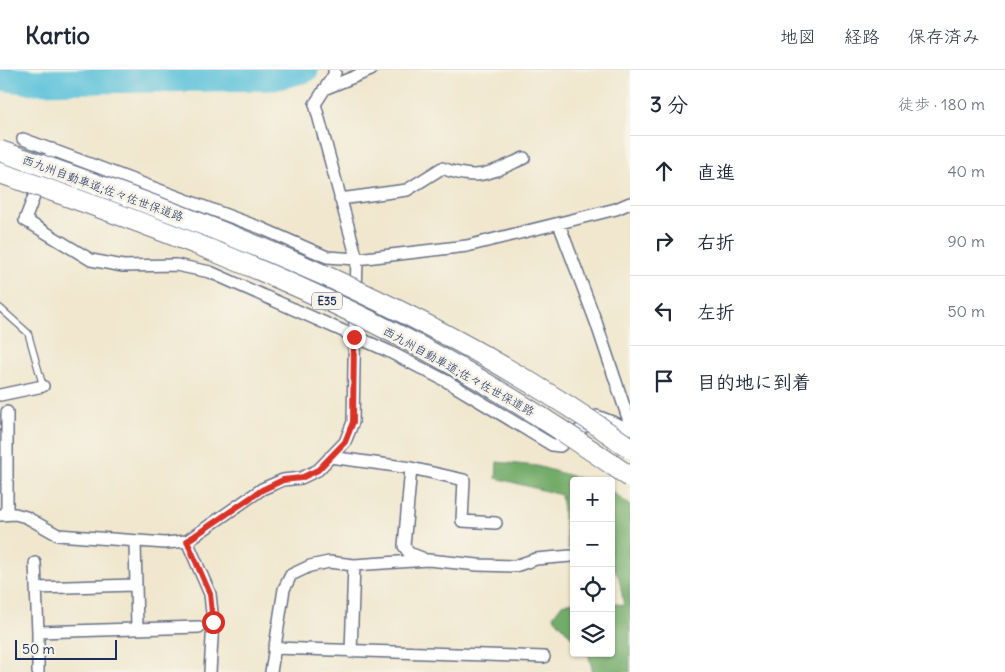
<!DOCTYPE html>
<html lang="ja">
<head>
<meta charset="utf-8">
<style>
	:root { --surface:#fff; --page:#f6f6f7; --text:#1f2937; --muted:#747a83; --line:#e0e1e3 }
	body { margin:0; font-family:Delius,"Klee One",sans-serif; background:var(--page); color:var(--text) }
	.controls { position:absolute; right:15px; bottom:15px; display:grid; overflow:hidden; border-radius:5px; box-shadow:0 1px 4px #0004 }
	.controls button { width:45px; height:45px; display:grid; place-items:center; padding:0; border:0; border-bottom:1px solid var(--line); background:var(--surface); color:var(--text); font:25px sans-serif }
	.scale { position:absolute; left:15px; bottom:12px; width:102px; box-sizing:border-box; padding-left:5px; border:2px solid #1b2f5e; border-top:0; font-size:14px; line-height:18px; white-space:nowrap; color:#1b2f5e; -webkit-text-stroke:4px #f7f3e8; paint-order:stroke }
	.stop { position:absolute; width:15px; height:15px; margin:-11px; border:4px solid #d93025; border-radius:50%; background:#fff }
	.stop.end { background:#d93025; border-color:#fff; box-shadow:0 1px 5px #0008 }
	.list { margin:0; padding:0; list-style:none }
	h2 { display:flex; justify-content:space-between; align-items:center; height:65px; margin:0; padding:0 20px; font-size:21px }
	h2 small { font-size:16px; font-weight:400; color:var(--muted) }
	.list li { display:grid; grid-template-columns:32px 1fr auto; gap:15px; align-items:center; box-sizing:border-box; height:70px; padding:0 20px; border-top:1px solid var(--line) }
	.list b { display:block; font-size:19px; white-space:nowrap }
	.list em { font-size:16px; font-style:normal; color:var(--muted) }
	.icon { flex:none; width:28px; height:28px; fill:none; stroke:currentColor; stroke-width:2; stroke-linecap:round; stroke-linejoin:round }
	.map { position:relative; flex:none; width:630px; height:602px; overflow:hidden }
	header { display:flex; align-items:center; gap:30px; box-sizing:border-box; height:70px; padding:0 25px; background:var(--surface); border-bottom:1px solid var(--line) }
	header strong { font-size:24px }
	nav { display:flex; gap:28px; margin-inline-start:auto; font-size:18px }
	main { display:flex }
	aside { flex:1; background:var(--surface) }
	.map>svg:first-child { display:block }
</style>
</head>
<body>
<header>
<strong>Kartio</strong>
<nav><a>地図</a><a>経路</a><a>保存済み</a></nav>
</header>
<main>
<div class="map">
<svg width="630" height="602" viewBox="0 0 630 602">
	<rect width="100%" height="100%" fill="#f7f3e8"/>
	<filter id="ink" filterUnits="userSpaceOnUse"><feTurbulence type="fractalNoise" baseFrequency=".02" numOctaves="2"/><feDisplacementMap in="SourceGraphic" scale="10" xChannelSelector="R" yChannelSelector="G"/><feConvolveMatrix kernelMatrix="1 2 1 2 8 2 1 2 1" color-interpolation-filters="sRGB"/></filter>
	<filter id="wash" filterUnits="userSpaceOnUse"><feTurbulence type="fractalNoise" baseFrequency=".0096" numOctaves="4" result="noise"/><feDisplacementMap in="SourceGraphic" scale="20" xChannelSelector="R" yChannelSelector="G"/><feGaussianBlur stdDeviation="1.12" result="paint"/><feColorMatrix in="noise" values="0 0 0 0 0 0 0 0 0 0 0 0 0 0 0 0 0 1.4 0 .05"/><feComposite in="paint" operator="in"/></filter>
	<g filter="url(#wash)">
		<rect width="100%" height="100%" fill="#f0e7ce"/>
		<!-- forest -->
		<path fill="#73ab69" stroke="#476d64" d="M497 392 537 396 589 411H574V480L568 478 561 425 496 408Z
			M611 421 630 435V602H593L588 583H611V532L624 536 619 508 611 493Z
			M574 532V570L553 546 562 534Z"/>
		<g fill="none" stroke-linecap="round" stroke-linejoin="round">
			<!-- river -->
			<path stroke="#5dc2da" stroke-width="25" d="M0 8 34 12 273 8 306 0"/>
		</g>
	</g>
	<g filter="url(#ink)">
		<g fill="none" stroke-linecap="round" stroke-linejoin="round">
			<!-- service casing -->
			<g stroke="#666f85" stroke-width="8">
				<path id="service" d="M0 238 28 263 43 316"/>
			</g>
			<!-- minor casing -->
			<g stroke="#666f85" stroke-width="14">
				<path id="minor" d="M334 0 335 3 315 34 357 189 356 224
					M324 19 371 0
					M23 69 261 158 327 187 357 189 467 176 616 139 630 133
					M52 79 25 150 91 190 123 196 176 195 210 202 388 281 448 312 552 375 560 376 597 346 630 359
					M340 129 407 120 442 98C479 112 490 103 524 88
					M559 154 596 252 630 354
					M0 325 43 316
					M330 387 411 398 404 476 409 483 422 488
					M411 398 464 410 462 451 496 453
					M7 444V342
					M0 445 15 444 26 447 58 465 165 473 187 471 262 419 283 410 301 408 318 400 345 372 353 352 355 240
					M187 471 210 524 213 552 210 602
					M135 472 137 558
					M35 493 38 562 199 557
					M36 518 134 515
					M38 562V602
					M274 578 544 587
					M351 582 354 495
					M271 602 284 519 291 505 310 496 329 492 354 495 428 490 478 495 515 496 536 489 571 486"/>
			</g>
			<!-- service -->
			<use href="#service" stroke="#fff" stroke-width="5.5"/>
			<!-- minor -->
			<use href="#minor" stroke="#fff" stroke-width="11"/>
			<!-- motorway-bridge casing -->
			<g stroke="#666f85" stroke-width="22" stroke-linecap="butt">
				<path id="motorway-bridge" d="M0 81C220 155 440 242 630 378
					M0 103C152 154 304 212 445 290 509 325 570 365 630 407"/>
			</g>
			<!-- motorway-bridge -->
			<use href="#motorway-bridge" stroke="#fff" stroke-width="20"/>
		</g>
	</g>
	<g fill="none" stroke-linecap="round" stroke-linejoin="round" filter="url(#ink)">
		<!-- route -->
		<path stroke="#d93025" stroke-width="6" d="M213 552 210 524 187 471 262 420 283 410 301 408 318 400 345 372 353 352 354 267"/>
	</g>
	<g text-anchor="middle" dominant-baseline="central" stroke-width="5" stroke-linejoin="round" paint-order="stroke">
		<!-- shield labels -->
		<rect fill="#f7f3e8" stroke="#5d6a87" stroke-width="1" x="312" y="222.5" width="30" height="17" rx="4"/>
		<g font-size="11" font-weight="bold" fill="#1b2f5e">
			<text x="327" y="231">E35</text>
		</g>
		<!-- street labels -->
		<g font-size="12" fill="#1b2f5e" stroke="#f7f3e8">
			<text transform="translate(103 118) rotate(20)">西九州自動車道;佐々佐世保道路</text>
			<text transform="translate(459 301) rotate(29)">西九州自動車道;佐々佐世保道路</text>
		</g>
	</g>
</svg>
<div class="controls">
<button>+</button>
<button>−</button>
<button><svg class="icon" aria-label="locate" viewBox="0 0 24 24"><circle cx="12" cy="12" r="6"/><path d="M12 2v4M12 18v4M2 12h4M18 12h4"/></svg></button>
<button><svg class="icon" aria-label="layers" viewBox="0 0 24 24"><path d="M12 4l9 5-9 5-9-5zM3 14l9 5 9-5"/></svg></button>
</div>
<div class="scale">50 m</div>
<div class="stop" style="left:213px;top:552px"></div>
<div class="stop end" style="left:354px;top:267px"></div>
</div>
<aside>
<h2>3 分<small>徒歩 · 180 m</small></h2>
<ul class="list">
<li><svg class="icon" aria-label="ahead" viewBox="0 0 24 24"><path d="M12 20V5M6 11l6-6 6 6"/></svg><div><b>直進</b></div><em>40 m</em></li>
<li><svg class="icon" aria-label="right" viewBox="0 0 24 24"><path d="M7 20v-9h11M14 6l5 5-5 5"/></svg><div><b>右折</b></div><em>90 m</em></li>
<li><svg class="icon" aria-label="left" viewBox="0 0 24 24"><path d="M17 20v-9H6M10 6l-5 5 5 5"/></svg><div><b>左折</b></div><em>50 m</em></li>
<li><svg class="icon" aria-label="arrive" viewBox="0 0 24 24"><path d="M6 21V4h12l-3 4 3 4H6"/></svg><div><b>目的地に到着</b></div></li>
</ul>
</aside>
</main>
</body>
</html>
